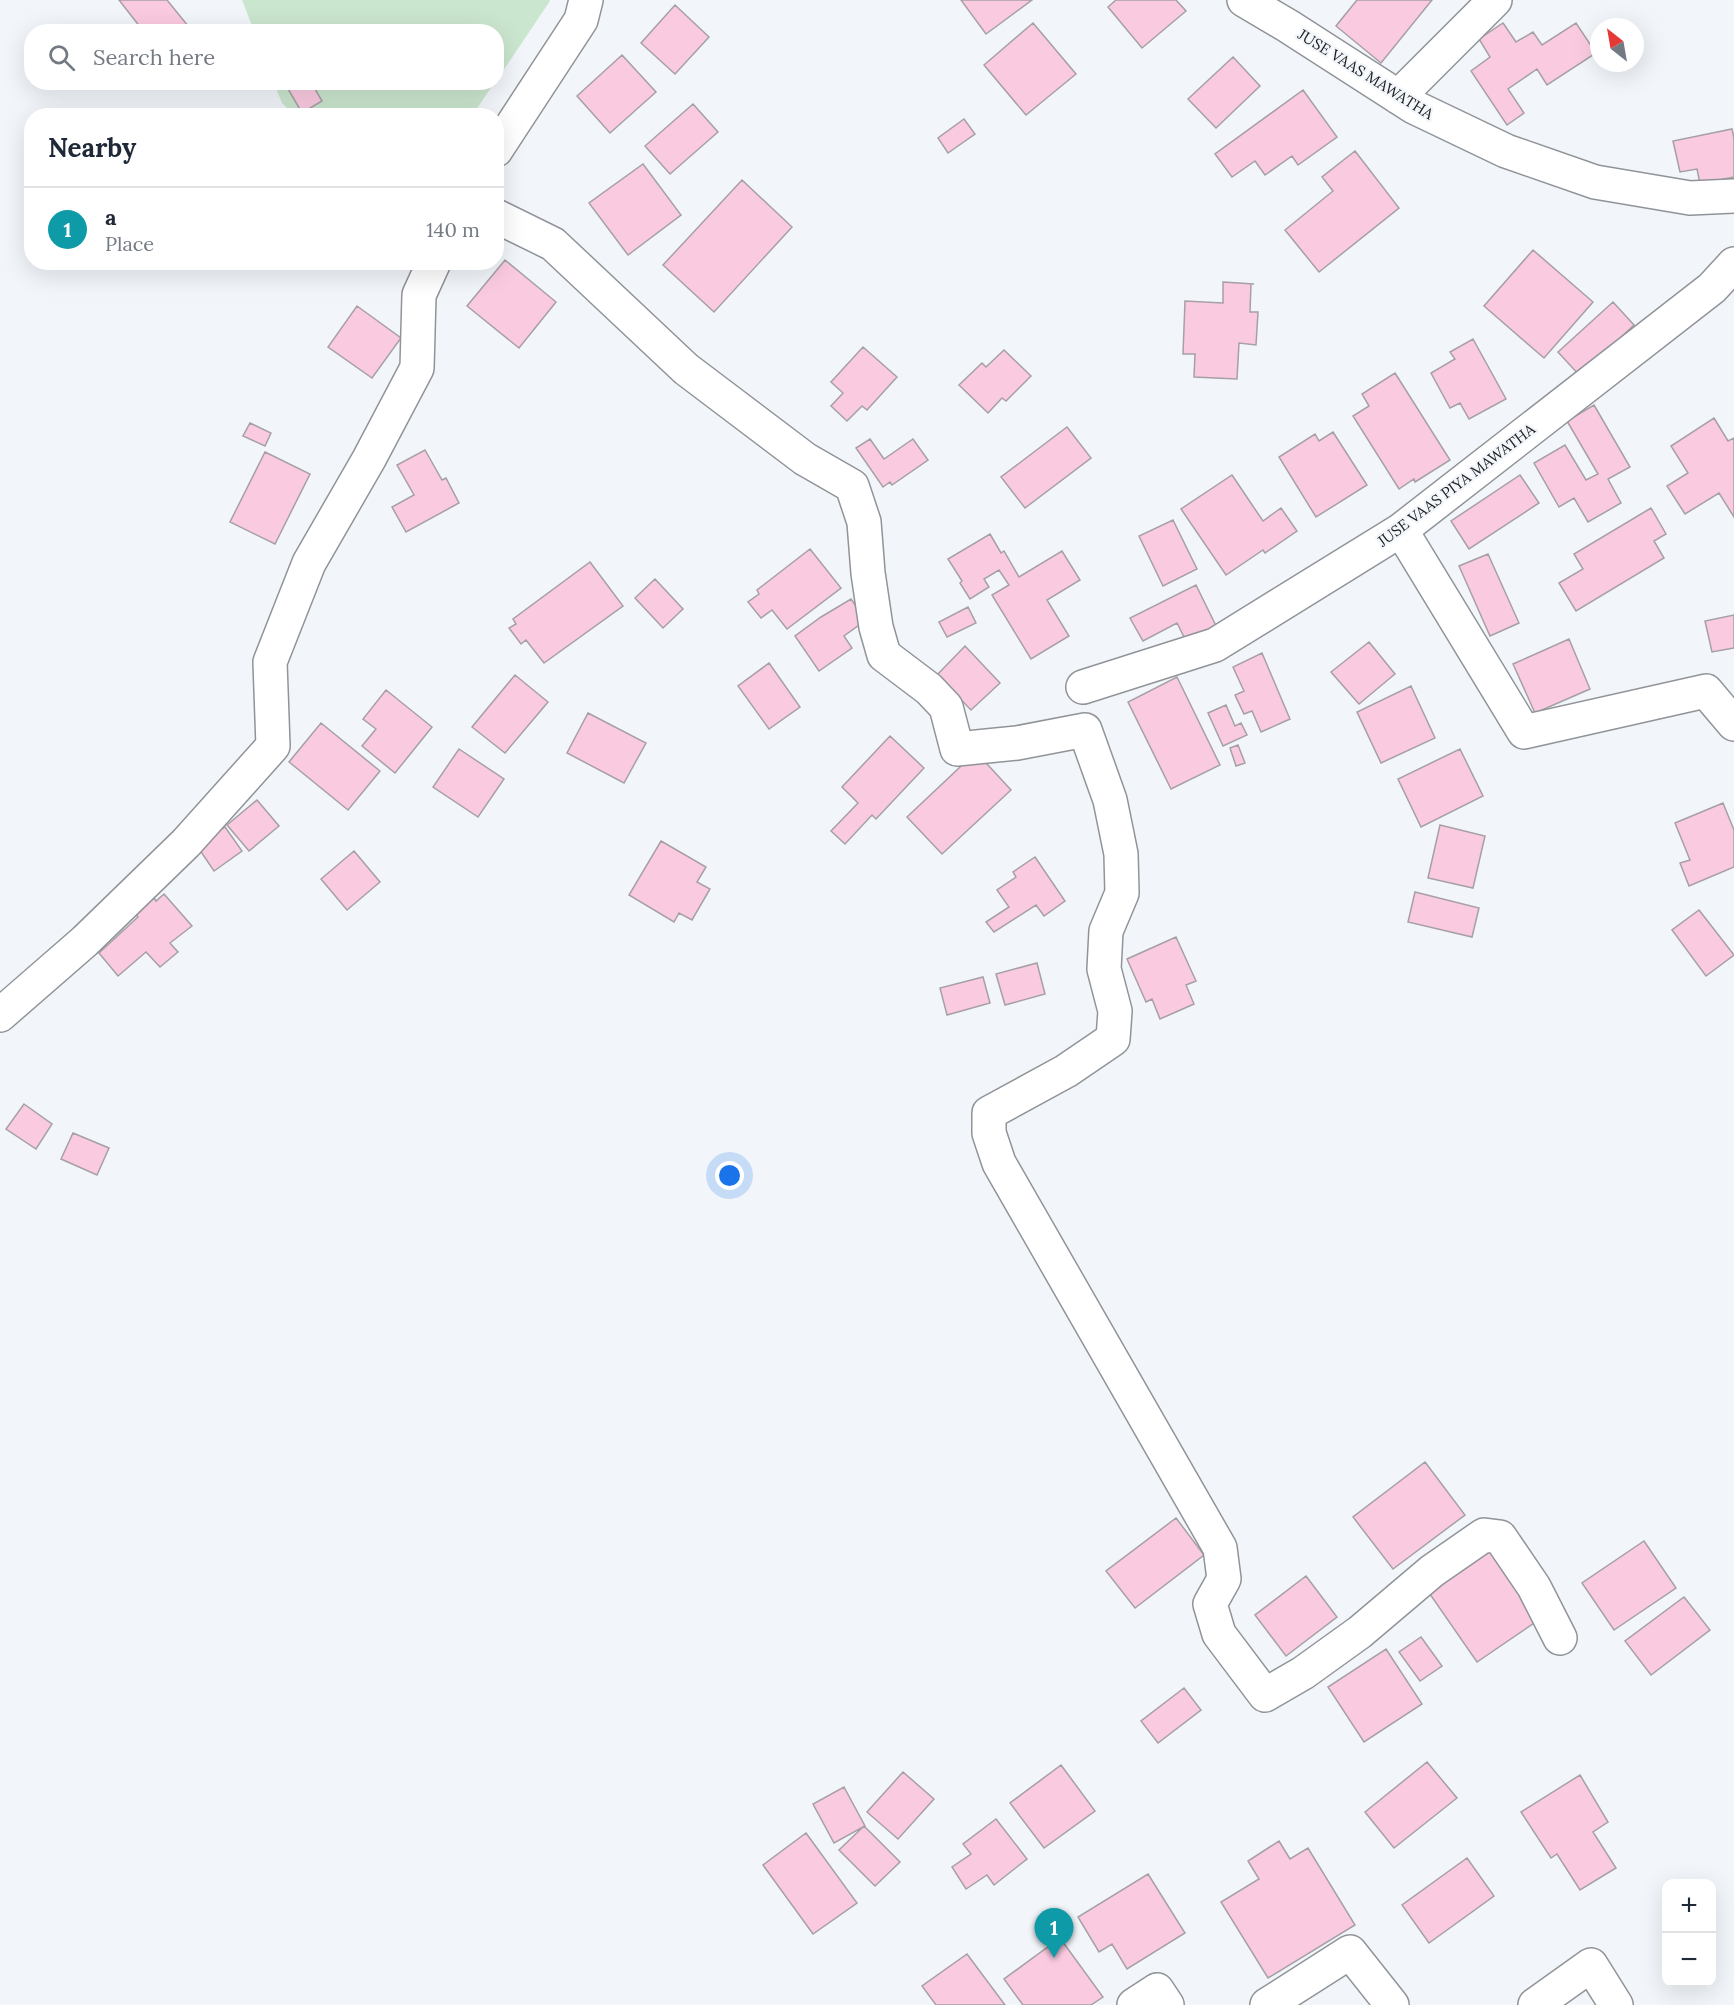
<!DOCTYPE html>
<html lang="en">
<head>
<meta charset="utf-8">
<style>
	:root { --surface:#fff; --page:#f6f6f7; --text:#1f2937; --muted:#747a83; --line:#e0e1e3; --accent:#0b8043 }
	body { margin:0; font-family:Lora,serif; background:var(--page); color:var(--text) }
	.controls { position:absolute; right:18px; bottom:18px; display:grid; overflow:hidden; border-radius:12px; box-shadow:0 6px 24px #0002 }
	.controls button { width:54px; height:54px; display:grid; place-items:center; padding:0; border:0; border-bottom:2px solid var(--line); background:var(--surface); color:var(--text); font:30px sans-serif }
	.compass { position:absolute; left:1590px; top:18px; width:54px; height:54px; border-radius:50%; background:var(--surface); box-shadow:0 6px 24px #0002; rotate:329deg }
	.you { position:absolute; left:730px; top:1176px; width:21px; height:21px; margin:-15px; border:4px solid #fff; border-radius:50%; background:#1a73e8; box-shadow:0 0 0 9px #1a73e833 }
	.badge { display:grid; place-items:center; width:39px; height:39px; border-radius:50%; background:var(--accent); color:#fff; font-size:20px; font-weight:700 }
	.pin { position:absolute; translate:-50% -50px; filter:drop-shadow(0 2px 3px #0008) }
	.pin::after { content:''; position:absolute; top:32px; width:21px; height:18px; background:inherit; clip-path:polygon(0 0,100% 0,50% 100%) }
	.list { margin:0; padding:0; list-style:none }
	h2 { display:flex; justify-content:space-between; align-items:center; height:78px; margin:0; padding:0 24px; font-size:26px }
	h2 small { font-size:20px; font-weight:400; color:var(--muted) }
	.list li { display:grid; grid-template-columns:39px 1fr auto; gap:18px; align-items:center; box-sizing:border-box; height:84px; padding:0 24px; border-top:2px solid var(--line) }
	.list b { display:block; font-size:22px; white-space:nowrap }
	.list p { margin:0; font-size:20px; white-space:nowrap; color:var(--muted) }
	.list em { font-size:20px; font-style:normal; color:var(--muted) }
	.icon { flex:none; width:33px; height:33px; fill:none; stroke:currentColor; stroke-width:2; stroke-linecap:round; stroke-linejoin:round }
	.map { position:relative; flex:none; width:1734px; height:2005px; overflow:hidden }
	.search { position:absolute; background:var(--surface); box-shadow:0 6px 24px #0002; left:24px; top:24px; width:480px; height:66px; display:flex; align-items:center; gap:15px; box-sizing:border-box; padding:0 21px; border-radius:24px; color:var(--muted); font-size:22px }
	.panel { position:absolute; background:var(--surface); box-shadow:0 6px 24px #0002; left:24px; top:108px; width:480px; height:162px; border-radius:24px }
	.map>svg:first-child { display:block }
</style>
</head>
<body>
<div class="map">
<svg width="1734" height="2005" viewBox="0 0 1734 2005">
	<rect width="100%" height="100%" fill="#f2f6fb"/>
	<!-- green -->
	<path fill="#cbe6ce" d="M242 0H549L550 1 497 80 496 32 254 31Z
		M274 83H494L472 116 294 115 282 103Z"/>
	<!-- building -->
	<path fill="#facae1" stroke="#a6a0a3" stroke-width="1.5" d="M119 0H167L193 32H144Z
		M961 0H1032L986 34Z
		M1116 0H1176L1186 11 1142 48 1108 7Z
		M1357 0H1432L1381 63 1336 26Z
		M675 5 709 37 675 74 641 43Z
		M1033 23 1076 74 1026 115 984 65Z
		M1503 23 1516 42 1533 32 1542 45 1576 23 1596 53 1547 85 1537 69 1508 89 1524 113 1507 125 1471 71 1490 57 1479 39Z
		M622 55 656 92 610 133 577 96Z
		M1233 57 1260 86 1216 128 1188 99Z
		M284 82H311L322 101 302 113Z
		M1303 90 1337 137 1298 165 1292 156 1265 175 1255 161 1232 177 1215 154Z
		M693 104 718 132 670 174 645 146Z
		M964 119 975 134 948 153 938 138Z
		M1732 129 1734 138V177L1700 184 1697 169 1680 172 1673 141Z
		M1355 151 1399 208 1319 272 1285 230 1333 191 1322 177Z
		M643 164 681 215 628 255 589 203Z
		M742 180 792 227 714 312 663 265Z
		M1533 250 1593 302 1544 358 1484 306Z
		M505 260 556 302 519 348 467 306Z
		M1223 282 1254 284H1251L1250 312H1258L1256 345 1239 343 1237 379 1194 377 1195 354H1183L1185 301 1223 303Z
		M1613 302 1634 325 1580 376 1558 352Z
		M357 306 401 338 372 378 328 347Z
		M1473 339 1506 399 1469 419 1460 403 1450 408 1431 373 1455 359 1450 352Z
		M863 347 897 377 867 410 862 406 847 421 831 406 843 393 831 382Z
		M1004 350 1031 376 1006 401 1002 398 988 413 959 385 982 363 986 367Z
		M1395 373 1450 460 1415 482 1414 479 1399 489 1353 416 1369 406 1362 394Z
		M1594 405 1630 467 1608 479 1621 503 1588 522 1574 498 1559 507 1534 463 1565 445 1586 480 1598 474 1567 421Z
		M1714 418 1728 441 1734 438V517L1719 493 1685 514 1667 486 1688 473 1671 446Z
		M250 423 271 433 265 446 243 436Z
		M1067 427 1091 458 1025 508 1001 477Z
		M1333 432 1367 485 1316 517 1279 457 1315 434 1319 441Z
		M870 439 884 459 913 439 928 460 892 485 890 482 883 487 856 448Z
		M425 450 442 480 446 478 459 503 406 532 392 507 414 495 397 465Z
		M265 452 310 474 275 544 230 522Z
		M1232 475 1263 521 1281 508 1297 531 1265 553 1263 550 1226 575 1181 509Z
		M1520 475 1539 503 1469 549 1451 521Z
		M1651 508 1666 534 1654 541 1664 558 1576 611 1559 583 1583 569 1574 554Z
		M1173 520 1197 569 1163 586 1139 536Z
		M990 534 1001 553 1004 551 1019 577 1062 551 1080 580 1047 600 1069 636 1031 659 992 595 1009 585 999 570 984 579 989 587 970 599 960 583 962 581 948 559Z
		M810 549 841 588 787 629 772 610 761 618 748 602 759 594 757 590Z
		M1488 554 1519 623 1490 636 1459 566Z
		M590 562 623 606 544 663 526 640 521 644 509 628 516 624 513 619Z
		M655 579 683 609 663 628 635 598Z
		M1196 585 1220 634 1190 649 1177 623 1143 641 1130 618Z
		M851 599 866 620 844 636 852 648 819 671 795 636 821 617Z
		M968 607 976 623 947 637 939 622Z
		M1734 615V648L1712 652 1705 621Z
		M1569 639 1590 689 1535 713 1513 664Z
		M1369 642 1395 674 1359 704 1331 672Z
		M965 646 1000 683 971 710 937 675Z
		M1262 653 1290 719 1261 732 1252 711 1244 714 1235 695 1244 691 1233 667Z
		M769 663 800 707 769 729 738 686Z
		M515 675 548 702 505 753 472 727Z
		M1177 677 1220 765 1171 789 1128 702Z
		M1411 686 1435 738 1381 763 1357 712Z
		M386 690 432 727 395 773 362 746 376 729 363 719Z
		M1226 705 1235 726 1241 723 1247 735 1223 746 1208 713Z
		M588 713 646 743 624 783 567 753Z
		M321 723 380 771 348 810 289 762Z
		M890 736 924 768 876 819 872 815 845 844 831 831 858 803 842 787Z
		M1238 745 1245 763 1236 766 1230 748Z
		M459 749 504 779 478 817 433 787Z
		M1460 749 1483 796 1421 827 1398 779Z
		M976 752 1011 790 942 854 907 817Z
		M257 800 279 826 249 851 227 825Z
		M1723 803 1734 830V867L1689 886 1680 863 1690 860 1675 823Z
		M1440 825 1485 836 1473 888 1428 878Z
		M225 827 242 851 214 871 197 846Z
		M661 841 706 867 697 882 710 889 692 920 679 913 674 922 629 895Z
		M354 851 380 882 347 910 321 879Z
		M1035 857 1065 901 1044 916 1036 905 994 932 986 922 1009 907 997 890 1016 877 1013 872Z
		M1415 892 1479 908 1472 937 1408 922Z
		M164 894 192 926 170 943 178 952 160 967 146 952 118 976 99 953 138 917 133 911 152 895 156 901Z
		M1699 910 1734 955 1706 976 1672 930Z
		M1176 937 1196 981 1186 985 1194 1004 1160 1019 1152 999 1146 1002 1127 959Z
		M1037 963 1045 994 1005 1005 996 974Z
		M983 977 990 1003 947 1015 940 988Z
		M24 1104 52 1124 36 1149 6 1129Z
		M73 1133 109 1148 97 1175 61 1159Z
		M1425 1462 1465 1515 1393 1569 1353 1517Z
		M1176 1518 1204 1555 1135 1608 1106 1571Z
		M1644 1541 1676 1588 1614 1630 1582 1583Z
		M1489 1544 1540 1619 1477 1662 1425 1587Z
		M1306 1576 1337 1617 1286 1656 1255 1615Z
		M1684 1597 1710 1630 1651 1675 1625 1641Z
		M1421 1637 1442 1666 1420 1681 1399 1652Z
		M1386 1649 1422 1704 1364 1742 1328 1687Z
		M1184 1688 1201 1710 1158 1743 1141 1721Z
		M1427 1762 1457 1798 1394 1848 1365 1812Z
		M1061 1765 1095 1811 1044 1848 1010 1803Z
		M903 1772 934 1799 898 1839 867 1812Z
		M1580 1775 1608 1822 1593 1832 1616 1868 1580 1890 1557 1854 1551 1858 1521 1812Z
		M844 1787 865 1826 834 1843 813 1804Z
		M996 1819 1027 1859 994 1885 987 1875 966 1889 952 1867 971 1854 963 1844Z
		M864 1826 900 1862 875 1886 839 1850Z
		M806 1833 857 1903 813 1934 763 1865Z
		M1279 1841 1290 1859 1308 1848 1355 1925 1268 1978 1221 1902 1259 1879 1248 1861Z
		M1467 1858 1494 1896 1429 1943 1402 1905Z
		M1148 1874 1185 1933 1127 1969 1112 1944 1099 1952 1078 1917Z
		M1060 1938 1103 1997 1091 2005H1023L1004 1979Z
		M967 1954 1005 2005H936L922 1986Z"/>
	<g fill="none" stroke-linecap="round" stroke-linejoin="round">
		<!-- street casing -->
		<g stroke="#909499" stroke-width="36">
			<path id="street" d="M1244 0 1288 26 1414 107 1506 151 1595 182 1690 198 1734 196
				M1398 97 1495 0
				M496 150 581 20 586 0
				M496 216 553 244 686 369 805 459 852 486 864 522 868 573 876 627 884 655 929 689 946 707 957 749 1017 743 1085 730 1110 800 1121 854 1122 893 1106 931 1104 969 1115 1011 1113 1039 1066 1071 989 1113V1133L999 1163 1220 1548 1224 1579 1210 1604 1219 1634 1265 1695 1303 1673 1360 1632 1432 1571 1484 1535 1500 1537 1534 1587 1560 1638
				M1401 530 1524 732 1706 691 1734 724
				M1083 687 1215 645 1401 530 1712 288 1734 264
				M0 1015 85 941 186 843 273 746 270 662 309 563 369 459 417 368 419 295 434 262
				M1134 2005 1157 1990 1167 2005
				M1267 2005 1350 1952 1392 2005
				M1535 2005 1591 1965 1616 2005"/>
		</g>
		<!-- street -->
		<use href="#street" stroke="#fff" stroke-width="33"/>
	</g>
	<g text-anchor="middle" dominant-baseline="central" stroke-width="4.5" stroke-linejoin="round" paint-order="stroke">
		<!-- street labels -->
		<g font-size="15" fill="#1b1c1e" stroke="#f2f6fb">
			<text transform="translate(1366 74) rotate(32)">JUSE VAAS MAWATHA</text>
			<text transform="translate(1456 485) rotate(-37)">JUSE VAAS PIYA MAWATHA</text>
		</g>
	</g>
</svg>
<div class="controls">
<button>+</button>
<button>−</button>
</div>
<svg class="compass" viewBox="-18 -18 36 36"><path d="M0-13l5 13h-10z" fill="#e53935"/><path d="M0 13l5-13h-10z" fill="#747a83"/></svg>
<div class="you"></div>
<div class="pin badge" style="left:1054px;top:1958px;background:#0f9aa8">1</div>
<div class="search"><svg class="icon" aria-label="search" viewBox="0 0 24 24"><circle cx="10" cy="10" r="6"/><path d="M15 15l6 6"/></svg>Search here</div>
<section class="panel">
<h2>Nearby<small></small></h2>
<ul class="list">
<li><span class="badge" style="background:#0f9aa8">1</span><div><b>a</b><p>Place</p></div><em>140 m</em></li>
</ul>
</section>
</div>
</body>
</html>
